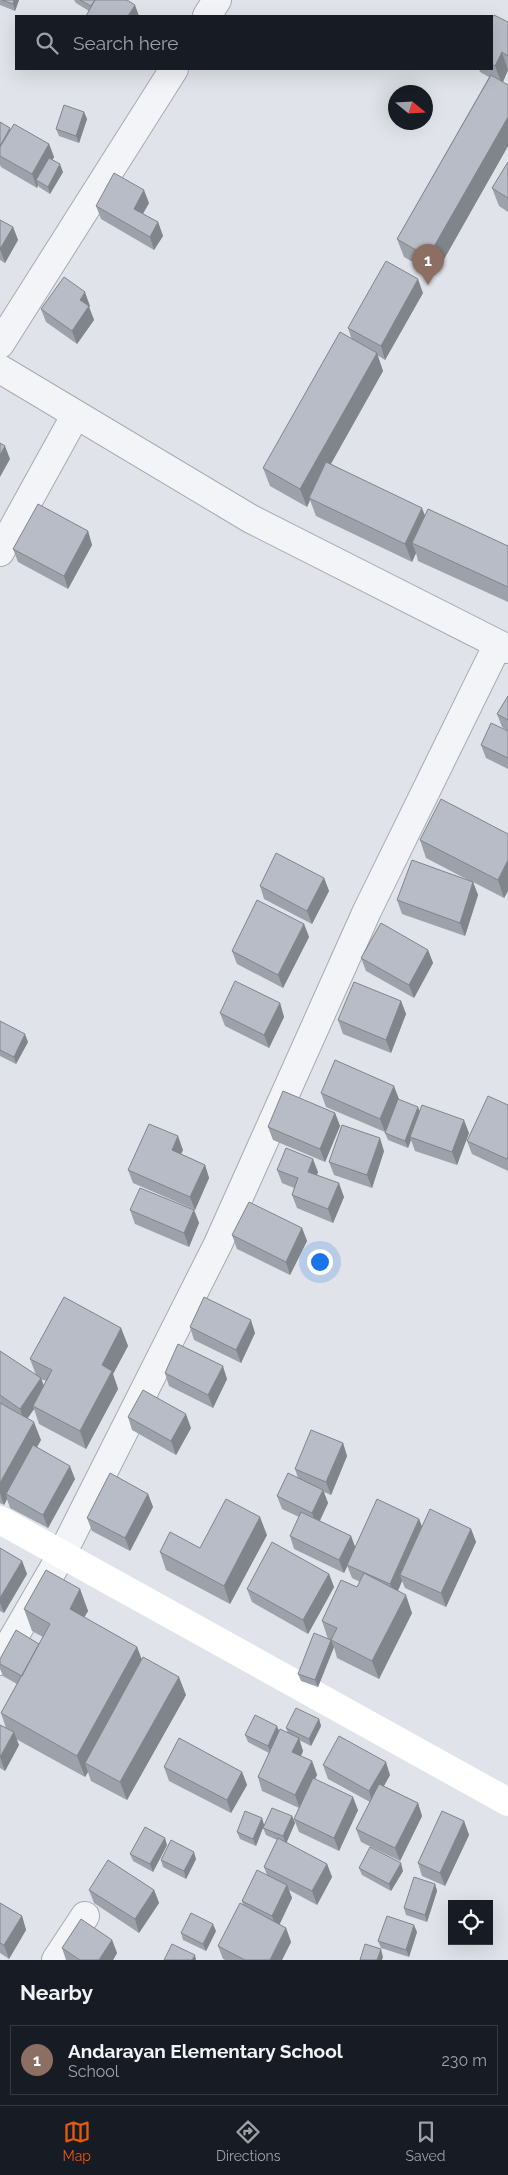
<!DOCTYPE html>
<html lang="en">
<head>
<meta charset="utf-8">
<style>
	:root { --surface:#171b24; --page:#20242c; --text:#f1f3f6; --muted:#9ea1a6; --line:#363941; --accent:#ea580c }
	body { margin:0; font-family:Raleway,sans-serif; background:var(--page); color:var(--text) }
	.controls { position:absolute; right:15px; bottom:15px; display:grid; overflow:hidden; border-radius:0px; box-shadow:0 5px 20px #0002 }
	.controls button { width:45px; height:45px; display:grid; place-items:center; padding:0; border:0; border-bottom:1px solid var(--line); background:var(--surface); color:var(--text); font:25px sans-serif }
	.compass { position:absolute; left:388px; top:85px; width:45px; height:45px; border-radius:50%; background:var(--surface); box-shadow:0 5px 20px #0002; rotate:108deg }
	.you { position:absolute; left:319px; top:1261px; width:18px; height:18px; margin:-12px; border:4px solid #fff; border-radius:50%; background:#1a73e8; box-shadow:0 0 0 8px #1a73e833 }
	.badge { display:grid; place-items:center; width:32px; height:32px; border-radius:50%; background:var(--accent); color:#fff; font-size:16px; font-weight:700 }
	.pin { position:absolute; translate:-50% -41px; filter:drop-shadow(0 1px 2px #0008) }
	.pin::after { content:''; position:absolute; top:26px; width:18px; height:15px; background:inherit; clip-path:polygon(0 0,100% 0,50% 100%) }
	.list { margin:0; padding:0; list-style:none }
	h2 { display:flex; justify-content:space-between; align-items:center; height:65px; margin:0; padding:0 20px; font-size:21px }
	h2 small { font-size:16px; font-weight:400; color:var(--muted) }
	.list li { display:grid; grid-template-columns:32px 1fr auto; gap:15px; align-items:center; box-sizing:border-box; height:70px; margin:0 10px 10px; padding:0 10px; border:1px solid var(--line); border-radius:0px }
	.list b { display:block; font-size:19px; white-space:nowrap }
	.list p { margin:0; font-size:16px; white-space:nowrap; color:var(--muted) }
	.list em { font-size:16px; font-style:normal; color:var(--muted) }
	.icon { flex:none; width:28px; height:28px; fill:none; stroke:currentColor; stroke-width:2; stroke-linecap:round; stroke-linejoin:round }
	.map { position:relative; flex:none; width:508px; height:1960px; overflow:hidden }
	.search { position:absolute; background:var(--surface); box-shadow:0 5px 20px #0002; left:15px; right:15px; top:15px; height:55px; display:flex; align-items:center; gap:12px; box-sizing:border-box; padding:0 18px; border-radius:0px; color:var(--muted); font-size:19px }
	.sheet { height:145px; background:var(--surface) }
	nav { display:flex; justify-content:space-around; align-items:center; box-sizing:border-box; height:70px; border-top:1px solid var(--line); background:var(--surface); font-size:14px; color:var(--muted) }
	nav a { display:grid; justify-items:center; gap:2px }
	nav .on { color:var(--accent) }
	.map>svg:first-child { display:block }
</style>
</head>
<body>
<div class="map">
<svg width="508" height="1960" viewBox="0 0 508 1960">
	<rect width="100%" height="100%" fill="#e0e3e9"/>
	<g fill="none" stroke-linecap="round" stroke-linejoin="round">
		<!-- street casing -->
		<g stroke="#a5aab3" stroke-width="30">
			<path id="street" d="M207 16 217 0
				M0 344 174 69
				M0 369 251 519 508 649
				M0 552 75 416
				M0 1661 62 1554 218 1244 367 911 498 644
				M56 1960 85 1916"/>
		</g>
		<!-- street -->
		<use href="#street" stroke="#f3f4f7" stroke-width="28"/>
		<!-- secondary -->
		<path stroke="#fff" stroke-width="28" d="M0 1520 508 1802"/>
	</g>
	<!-- wall -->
	<path fill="#9da2aa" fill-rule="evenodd" d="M0 0H19L15 11 0 5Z
		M74 0H127L89 11 76 3Z
		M492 18 508 22V70L503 82 508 85V146L435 275 404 257 397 239 489 77 480 72 479 69H492Z
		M84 112 87 119 79 143 59 136 56 129Z
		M0 122 10 128V129L49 144 54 157 52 160 63 172 50 194 39 187 38 185 37 188 1 167 0 165Z
		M508 162V212L499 206 492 188Z
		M149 203 143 214 158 222 163 236 154 250 101 219 96 206Z
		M0 220 13 227 18 240 5 263 0 260Z
		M423 293 385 360 377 355 383 371 331 464 425 515 508 546V602L418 561 416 553 412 562 316 516 310 500 307 507 270 486 263 468 352 340 348 328Z
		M90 306 89 307 94 320 77 344 46 322 41 309Z
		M88 531 92 545 68 589 18 562 13 549Z
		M508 696V731L502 727 497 714Z
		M508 731V769L486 758 481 745Z
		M508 834V891L504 898 473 882 478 895 465 936 402 914 397 900 470 881 426 858 420 840Z
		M324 878 329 891 312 924 264 899 260 886Z
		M304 924 309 937 283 988 237 964 232 951Z
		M428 950 433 963 414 998 366 971 361 958Z
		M401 1001 406 1014 391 1053 343 1034 338 1020Z
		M280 1003 284 1017 269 1048 225 1026 220 1013Z
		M0 1021 28 1042 16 1064 0 1056Z
		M321 1093 399 1099 420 1111 469 1133 457 1165 415 1151 411 1140 408 1148 388 1140 385 1133 391 1118 385 1132 326 1107Z
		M508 1105V1171L472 1154 467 1141Z
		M335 1113 340 1126 325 1162 273 1140 268 1127Z
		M183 1150 181 1154 205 1165 209 1178 195 1210H194L199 1223 189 1247 135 1224 130 1210 193 1209 133 1183 128 1170Z
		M384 1151 372 1188 334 1175 329 1162Z
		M277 1170 318 1172 317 1175 344 1197 333 1223 297 1208 292 1195 294 1188 282 1183Z
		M302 1228 307 1241 290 1275 237 1249 232 1235Z
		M190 1327 255 1333 241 1363 194 1340Z
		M121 1328 128 1346 113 1374 118 1389 86 1449 39 1424 34 1409 27 1419 41 1440 37 1447 75 1479 48 1528 10 1508 7 1499 4 1505 0 1503V1351L36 1375 30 1359ZM41 1379 46 1381 43 1386Z
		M165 1373 227 1379 213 1408 169 1386Z
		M128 1417 191 1428 176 1455 132 1430Z
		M343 1443 347 1456 331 1495 324 1492 328 1503 320 1521 351 1536 355 1548 419 1519 422 1527 471 1529 476 1542 446 1607 405 1588 402 1581 398 1591 412 1613 379 1679 337 1658 334 1647 318 1687 301 1681 298 1674 328 1639 322 1621 357 1587 360 1582 352 1578 347 1565 344 1573 294 1549 290 1536 299 1517 282 1509 277 1496 298 1478 295 1469Z
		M148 1494 153 1507 130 1551 92 1531 87 1518Z
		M267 1535 230 1604 166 1570 160 1552 200 1548Z
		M0 1548 22 1561 27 1574 4 1613 0 1611Z
		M329 1574 334 1587 308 1634 252 1602 247 1589Z
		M80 1589 88 1611 84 1617 137 1647 142 1660 186 1695 127 1800 91 1781 88 1772 85 1777 16 1739 19 1745 5 1771 0 1768V1725L6 1728 1 1713 17 1684 3 1676 0 1669V1659L39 1644 43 1637 32 1631 24 1609Z
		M319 1719 321 1726 311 1746 299 1740 303 1751 301 1756 312 1761 317 1775 315 1779 358 1810 339 1851 299 1832 294 1819 299 1808 262 1791 258 1777 269 1753 248 1742 245 1735 279 1731 288 1733 286 1728Z
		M323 1765 390 1775 384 1786 418 1803 422 1816 400 1861 361 1842 356 1829 370 1802 328 1779Z
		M164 1767 242 1772 247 1785 231 1813 169 1781Z
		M292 1816 295 1823 286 1843 327 1864 332 1877 317 1905 289 1890 292 1898 279 1924 286 1928 291 1942 282 1960H225L223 1959 218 1946 243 1905 242 1901 267 1875 264 1867 277 1840 266 1835 263 1828Z
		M262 1818 264 1825 256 1846 240 1839 237 1832Z
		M464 1821 469 1835 445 1886 422 1876 418 1863Z
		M167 1845 153 1872 133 1861 130 1854Z
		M196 1859 186 1879 163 1867 161 1860Z
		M359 1868 403 1871 391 1891 362 1875Z
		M435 1884 437 1891 427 1922 406 1915 404 1908Z
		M89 1890H154L159 1903 139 1933 94 1903Z
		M0 1903 22 1916 26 1930 9 1959 0 1953Z
		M216 1931 206 1951 183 1940 181 1933Z
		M417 1932 409 1957 381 1948 378 1941Z
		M112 1940 117 1953 113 1960H66L62 1948Z"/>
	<!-- shaded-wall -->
	<path fill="#80848b" d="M14 0H19L15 11 13 4Z
		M135 5 139 16H128Z
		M502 52 508 70 502 84 495 66Z
		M84 112 87 119 79 143 76 136Z
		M508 117V146L435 275 428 257Z
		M49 144 54 157 40 182 36 180 38 185 37 188 32 174Z
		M60 164 63 172 50 194 48 187Z
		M144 190 149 203 138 222 134 209Z
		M158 222 163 236 154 250 150 237Z
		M13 227 18 240 5 263 0 249Z
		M418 279 423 293 385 360 381 346Z
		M85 292 90 306 89 307 94 320 77 344 72 331 80 300Z
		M377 353 383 371 311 499 309 498 310 500 307 507 300 489Z
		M5 446 10 459 0 477V455Z
		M422 508 429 526 412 543 416 553 412 562 405 544Z
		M88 531 92 545 68 589 64 576Z
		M508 860V891L504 898 498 880Z
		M324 878 329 891 312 924 307 911Z
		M473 882 478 895 465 936 460 923Z
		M304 924 309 937 283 988 278 975Z
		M428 950 433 963 414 998 409 985Z
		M401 1001 406 1014 391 1053 386 1040Z
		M280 1003 284 1017 269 1048 264 1035Z
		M25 1034 28 1042 16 1064 14 1057Z
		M394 1086 399 1099 385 1132 380 1119Z
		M418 1107 421 1114 410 1137 411 1140 408 1148 405 1141Z
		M335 1113 340 1126 325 1162 320 1149Z
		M464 1120 469 1133 457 1165 452 1152Z
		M178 1136 183 1150 176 1163 172 1150Z
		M380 1138 384 1151 372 1188 367 1175Z
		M313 1159 318 1172 313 1185 308 1172Z
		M205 1165 209 1178 195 1210 190 1197Z
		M339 1183 344 1197 333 1223 328 1209Z
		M194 1210 199 1223 189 1247 184 1233Z
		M302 1228 307 1241 290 1275 286 1262Z
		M251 1320 255 1333 241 1363 236 1350Z
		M121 1328 128 1346 113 1374 118 1389 86 1449 80 1431 102 1365Z
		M223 1366 227 1379 213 1408 208 1395Z
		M41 1378 46 1391 33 1406 34 1409 25 1422 20 1409Z
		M186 1414 191 1428 176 1455 171 1441Z
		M34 1422 41 1440 9 1496 6 1494 7 1499 4 1505 0 1493V1483Z
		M343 1443 347 1456 331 1495 326 1482Z
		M70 1466 75 1479 48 1528 43 1515Z
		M323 1490 328 1503 317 1526 312 1513Z
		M148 1494 153 1507 130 1551 125 1538Z
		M260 1517 267 1535 230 1604 224 1586Z
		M419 1519 424 1532 400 1575 402 1581 395 1597 390 1584Z
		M471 1529 476 1542 446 1607 441 1593Z
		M351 1536 356 1549 344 1573 339 1560Z
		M22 1561 27 1574 4 1613 0 1603V1598Z
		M329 1574 334 1587 308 1634 303 1620Z
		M80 1589 88 1611 77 1630 70 1609Z
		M406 1595 412 1613 379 1679 372 1661Z
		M331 1640 334 1647 318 1687 315 1680Z
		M137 1647 145 1668 85 1763 88 1772 85 1777 77 1756Z
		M179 1677 186 1695 127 1800 120 1782Z
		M319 1719 321 1726 311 1746 309 1739Z
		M277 1726 280 1733 271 1753 268 1746Z
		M14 1732 19 1745 5 1771 0 1757Z
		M299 1738 303 1751 297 1765 292 1752Z
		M312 1761 317 1775 300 1809 295 1795Z
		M386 1762 390 1775 373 1805 369 1791Z
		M242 1772 247 1785 231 1813 227 1800Z
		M353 1797 358 1810 339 1851 334 1838Z
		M418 1803 422 1816 400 1861 395 1848Z
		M292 1816 295 1823 286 1844 283 1836Z
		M262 1818 264 1825 256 1846 253 1839Z
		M464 1821 469 1835 445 1886 440 1873Z
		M165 1838 167 1845 153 1872 150 1864Z
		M194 1852 196 1859 186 1879 184 1871Z
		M401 1863 403 1871 391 1891 389 1884Z
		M327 1864 332 1877 317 1905 312 1891Z
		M435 1884 437 1891 427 1922 425 1915Z
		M287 1885 292 1898 277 1930 272 1916Z
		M154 1890 159 1903 139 1933 135 1919Z
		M22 1916 26 1930 9 1959 4 1945Z
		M213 1924 216 1931 206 1951 203 1944Z
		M414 1925 417 1932 409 1957 406 1950Z
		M286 1928 291 1942 282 1960H270Z
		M112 1940 117 1953 113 1960H99Z
		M381 1949 383 1957 382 1960H377Z
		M195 1955 196 1960H192Z"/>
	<!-- building -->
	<path fill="#b7bcc6" stroke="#80848b" d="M2 0H14L13 4Z
		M80 0H95L91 6Z
		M95 0H127L135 5 128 16H86Z
		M494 15 508 22V56L502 52 495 66 492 64V18Z
		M491 75 508 85V117L428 257 397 239Z
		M64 105 84 112 76 136 56 129Z
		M0 122 10 128 0 146Z
		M14 124 49 144 32 174 0 156V147Z
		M49 158 60 164 48 187 36 180Z
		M508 162V198L492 188Z
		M114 173 144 190 134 209 158 222 150 237 96 206Z
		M0 220 13 227 0 249Z
		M386 261 418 279 381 346 348 328Z
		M64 277 85 292 80 300 89 306 72 331 41 309Z
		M340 332 377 353 300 489 263 468Z
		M0 443 5 446 0 455Z
		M326 462 422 508 405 544 309 498Z
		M38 504 88 531 64 576 13 549Z
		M428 509 508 546V587L412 543Z
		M508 696V720L497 714Z
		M491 723 508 731V758L481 745Z
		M441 799 508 834V860L498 880 420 840Z
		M276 853 324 878 307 911 260 886Z
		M412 860 473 882 460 923 397 900Z
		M257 900 304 924 278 975 232 951Z
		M381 923 428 950 409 985 361 958Z
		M235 981 280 1003 264 1035 220 1013Z
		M354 982 401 1001 386 1040 338 1020Z
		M0 1021 25 1034 14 1057 0 1050Z
		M335 1060 394 1086 380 1119 321 1093Z
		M283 1091 335 1113 320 1149 268 1127Z
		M488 1096 508 1105V1156L507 1159 467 1141Z
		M398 1099 418 1107 405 1141 385 1133Z
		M422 1105 464 1120 452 1152 410 1137Z
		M149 1124 178 1136 172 1150 205 1165 190 1197 128 1170Z
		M342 1125 380 1138 367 1175 329 1162Z
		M286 1148 313 1159 308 1172 339 1183 328 1209 292 1195 298 1178 277 1170Z
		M140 1188 194 1210 184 1233 130 1210Z
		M249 1202 302 1228 286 1262 232 1235Z
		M64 1297 121 1328 102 1365 112 1371 80 1431 33 1406 52 1370 30 1359Z
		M204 1297 251 1320 236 1350 190 1327Z
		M178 1344 223 1366 208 1395 165 1373Z
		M0 1351 41 1378 20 1409 0 1395Z
		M143 1390 186 1414 171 1441 128 1417Z
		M0 1403 34 1422 0 1483Z
		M311 1430 343 1443 326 1482 295 1469Z
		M33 1445 70 1466 43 1515 6 1494Z
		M110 1473 148 1494 125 1538 87 1518Z
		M288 1473 323 1490 312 1513 277 1496Z
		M226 1499 260 1517 224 1586 160 1552 170 1532 200 1548Z
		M377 1499 419 1519 390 1584 347 1565Z
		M430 1509 471 1529 441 1593 400 1575Z
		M301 1512 351 1536 339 1560 290 1536Z
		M272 1542 329 1574 303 1620 247 1589Z
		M0 1548 22 1561 0 1598Z
		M46 1570 80 1589 70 1609 137 1647 77 1756 1 1713 50 1624 24 1609Z
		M364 1573 406 1595 372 1661 331 1640 337 1628 322 1621 341 1580 357 1587Z
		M16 1630 39 1644 22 1676 0 1664V1659Z
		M314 1633 331 1640 315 1680 298 1674Z
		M143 1657 179 1677 120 1782 85 1763Z
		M296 1708 319 1719 309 1739 286 1728Z
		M255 1715 277 1726 268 1746 245 1735Z
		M0 1725 14 1732 0 1757Z
		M280 1729 299 1738 292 1752 312 1761 295 1795 258 1777Z
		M339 1736 386 1762 369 1791 323 1765Z
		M179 1738 242 1772 227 1800 164 1767Z
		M313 1778 353 1797 334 1838 294 1819Z
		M379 1784 418 1803 395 1848 356 1829Z
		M272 1808 292 1816 283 1836 263 1828Z
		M245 1811 262 1818 253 1839 237 1832Z
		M442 1811 464 1821 440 1873 418 1863Z
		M145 1827 165 1838 150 1864 130 1854Z
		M278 1838 327 1864 312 1891 264 1867Z
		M171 1840 194 1852 184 1871 161 1860Z
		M370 1847 401 1863 389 1884 359 1868Z
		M108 1860 154 1890 135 1919 89 1890Z
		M257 1870 287 1885 272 1916 242 1901Z
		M414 1877 435 1884 425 1915 404 1908Z
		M0 1903 22 1916 4 1945 0 1943Z
		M240 1903 286 1928 270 1960H245L218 1946Z
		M191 1913 213 1924 203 1944 181 1933Z
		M387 1916 414 1925 406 1950 378 1941Z
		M81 1919 112 1940 99 1960H80L62 1948Z
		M172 1944 195 1955 192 1960H164Z
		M365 1944 381 1949 377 1960H360Z"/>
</svg>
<div class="controls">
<button><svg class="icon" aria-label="locate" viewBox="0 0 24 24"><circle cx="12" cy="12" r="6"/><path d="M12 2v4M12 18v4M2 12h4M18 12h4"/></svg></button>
</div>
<svg class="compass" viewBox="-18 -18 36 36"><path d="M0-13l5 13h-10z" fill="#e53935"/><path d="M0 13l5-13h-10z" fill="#9ea1a6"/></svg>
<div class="you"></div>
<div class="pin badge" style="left:428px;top:285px;background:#8d6e63">1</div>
<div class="search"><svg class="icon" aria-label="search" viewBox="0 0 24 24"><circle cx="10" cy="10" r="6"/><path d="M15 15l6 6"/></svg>Search here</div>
</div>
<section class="sheet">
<h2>Nearby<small></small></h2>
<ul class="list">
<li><span class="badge" style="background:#8d6e63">1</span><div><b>Andarayan Elementary School</b><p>School</p></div><em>230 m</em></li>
</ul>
</section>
<nav>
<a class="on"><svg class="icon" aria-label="map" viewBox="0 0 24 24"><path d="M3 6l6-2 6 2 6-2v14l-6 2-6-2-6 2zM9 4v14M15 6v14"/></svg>Map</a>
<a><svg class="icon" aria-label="directions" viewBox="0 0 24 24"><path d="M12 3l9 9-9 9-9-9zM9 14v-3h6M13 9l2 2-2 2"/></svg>Directions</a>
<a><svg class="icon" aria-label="saved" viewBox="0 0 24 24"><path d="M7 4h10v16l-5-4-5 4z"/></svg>Saved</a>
</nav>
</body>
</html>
